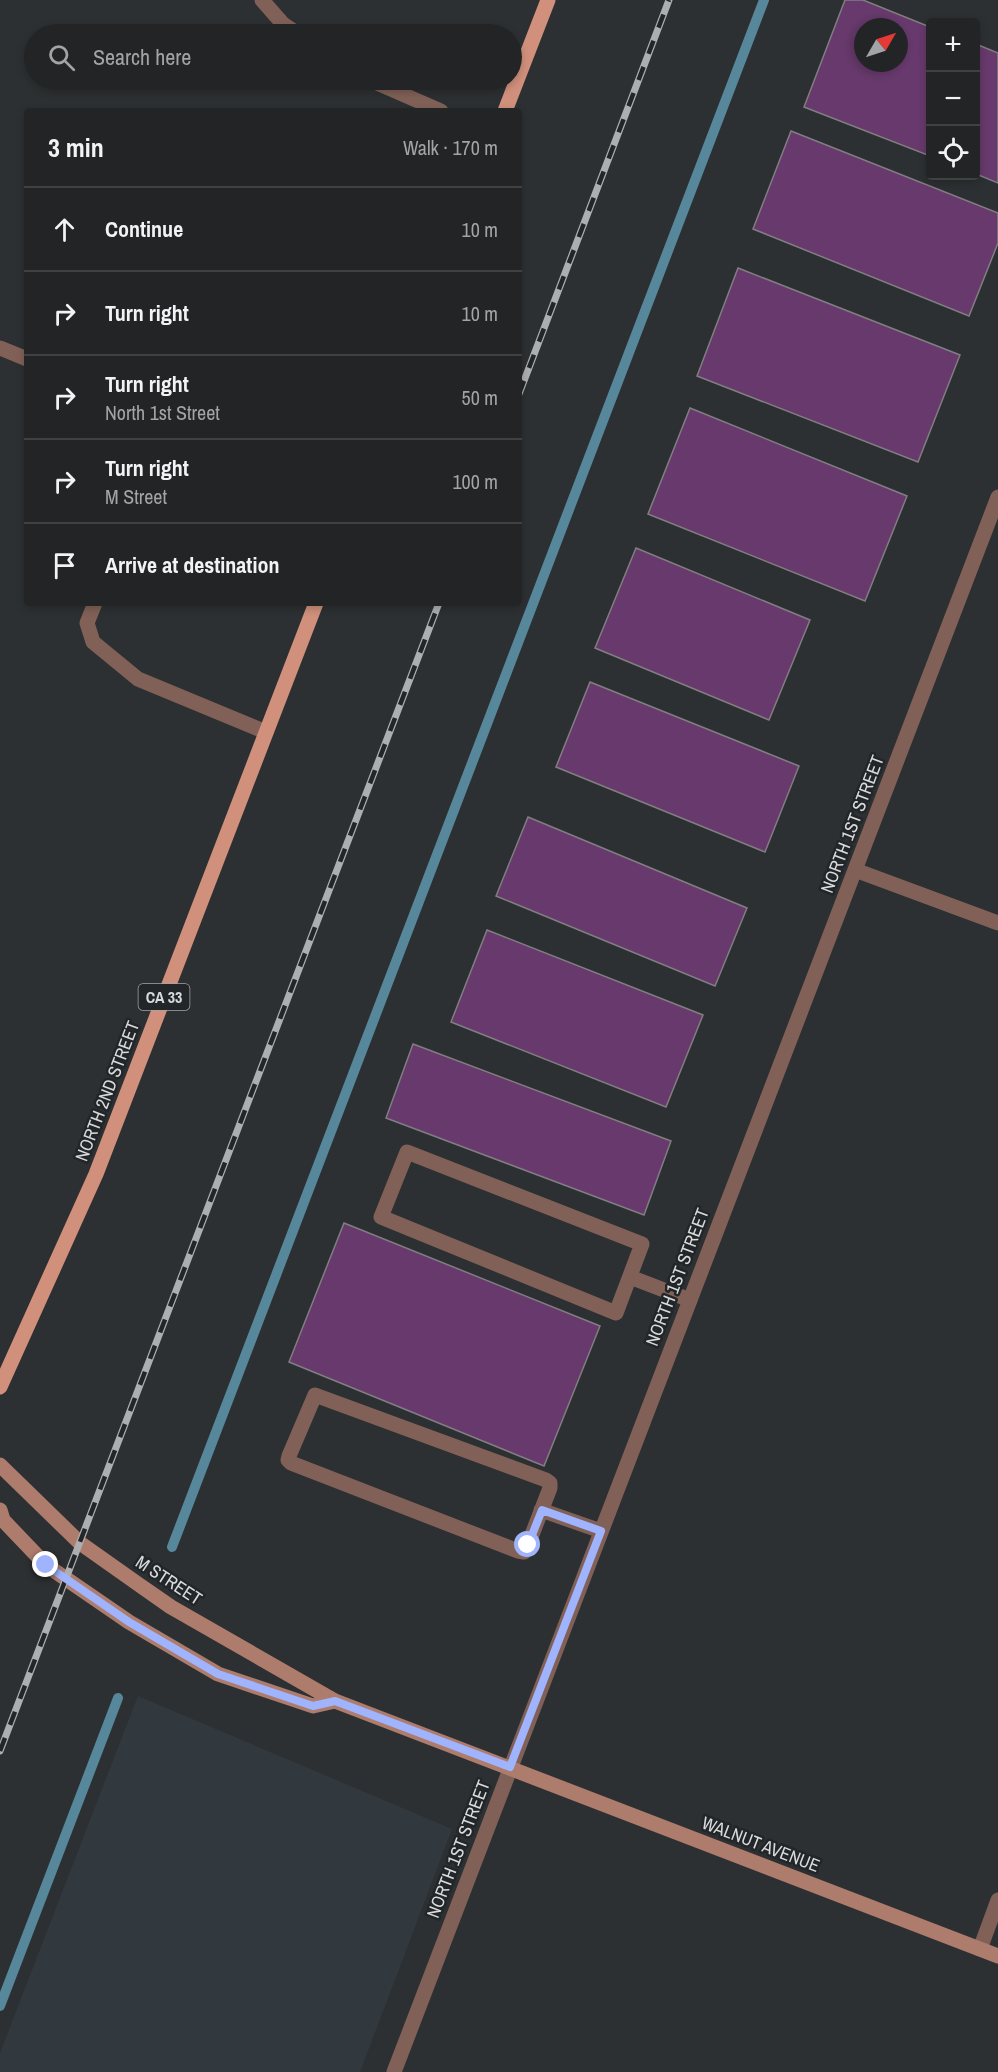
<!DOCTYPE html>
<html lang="en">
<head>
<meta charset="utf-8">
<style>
	:root { --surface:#222426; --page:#2a2c2e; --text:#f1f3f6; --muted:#a2a4a7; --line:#3f4143 }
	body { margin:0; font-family:"Archivo Narrow",sans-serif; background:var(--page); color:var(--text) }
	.controls { position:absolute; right:18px; top:18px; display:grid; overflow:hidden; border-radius:6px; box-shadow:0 3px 9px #0003 }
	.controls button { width:54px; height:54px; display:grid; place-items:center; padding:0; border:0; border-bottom:2px solid var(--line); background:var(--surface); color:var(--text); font:30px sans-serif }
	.compass { position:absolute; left:854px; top:18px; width:54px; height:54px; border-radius:50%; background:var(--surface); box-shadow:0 3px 9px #0003; rotate:51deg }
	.stop { position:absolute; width:18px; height:18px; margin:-14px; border:4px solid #a0b3fd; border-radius:50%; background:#fff }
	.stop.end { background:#a0b3fd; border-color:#fff; box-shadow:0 2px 6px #0008 }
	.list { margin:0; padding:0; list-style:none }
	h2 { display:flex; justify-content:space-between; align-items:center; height:78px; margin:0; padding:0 24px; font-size:26px }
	h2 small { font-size:20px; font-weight:400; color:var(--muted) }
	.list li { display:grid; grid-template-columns:39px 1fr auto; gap:18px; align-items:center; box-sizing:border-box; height:84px; padding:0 24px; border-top:2px solid var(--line) }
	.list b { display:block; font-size:22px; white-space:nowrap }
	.list p { margin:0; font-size:20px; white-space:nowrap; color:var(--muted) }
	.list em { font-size:20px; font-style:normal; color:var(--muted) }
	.icon { flex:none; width:33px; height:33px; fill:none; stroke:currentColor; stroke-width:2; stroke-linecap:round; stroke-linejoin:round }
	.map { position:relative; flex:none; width:998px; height:2072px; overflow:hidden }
	.search { position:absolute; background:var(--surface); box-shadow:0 3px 9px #0003; left:24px; top:24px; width:498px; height:66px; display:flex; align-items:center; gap:15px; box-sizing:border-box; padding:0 21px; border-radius:33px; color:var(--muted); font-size:22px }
	.panel { position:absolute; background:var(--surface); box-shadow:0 3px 9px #0003; left:24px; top:108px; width:498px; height:498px; border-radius:6px }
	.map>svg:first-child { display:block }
</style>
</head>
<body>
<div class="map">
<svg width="998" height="2072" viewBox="0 0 998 2072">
	<rect width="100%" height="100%" fill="#2d3032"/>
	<!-- built -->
	<path fill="#31393f" d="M138 1696 452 1829 360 2072H0V2053Z"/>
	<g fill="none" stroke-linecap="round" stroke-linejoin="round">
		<!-- stream -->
		<path stroke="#56879a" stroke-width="10" d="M172 1547 764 0
			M0 2006 118 1698"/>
	</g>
	<!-- building -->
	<path fill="#67396c" stroke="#817e81" stroke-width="1.5" fill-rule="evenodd" d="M845 0H863L930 27V156L804 107ZM863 27H899V63H863Z
		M976 44 998 53V183L976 174Z
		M791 131 998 213V243L969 316 753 229Z
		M738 268 960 355 918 462 697 376Z
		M690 408 907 496 865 601 648 514Z
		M636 548 810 620 769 720 595 648Z
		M590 682 799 766 765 852 556 767Z
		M528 817 747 908 715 986 496 896Z
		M487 930 703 1015 666 1107 451 1022Z
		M413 1044 671 1141 644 1215 386 1118Z
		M344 1223 600 1326 544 1466 289 1362Z"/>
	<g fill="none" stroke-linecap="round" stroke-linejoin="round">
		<!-- lane -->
		<path stroke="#816157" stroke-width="15" d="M262 0 283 24 298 34
			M370 80 441 111
			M95 603 87 623 93 642 138 679 266 732
			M407 1152 642 1244 616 1313 381 1217Z
			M630 1277 690 1300
			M315 1395 546 1480 550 1483V1488L528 1545 524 1552 518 1551 291 1463 288 1460 289 1456Z
			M541 1510 601 1531
			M980 1949 998 1900"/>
		<!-- street -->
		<path stroke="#816157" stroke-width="15" d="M0 348 27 359
			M855 870 998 923
			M394 2072 998 497"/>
		<!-- secondary -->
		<path stroke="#ae7c6c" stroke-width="15" d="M0 1465 80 1543 138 1584 171 1607 335 1701 998 1956
			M0 1510 3 1520 46 1565 129 1622 218 1674 313 1706 335 1701"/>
		<!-- primary -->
		<path stroke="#d1907c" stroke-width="15" d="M505 111 548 0
			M0 1387 96 1174 316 603"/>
		<!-- rail casing -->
		<g stroke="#acaeb0" stroke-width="7">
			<path id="rail" d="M519 394 669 0
				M0 1751 439 603"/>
		</g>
		<!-- rail -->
		<use href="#rail" stroke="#232628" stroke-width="4.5" stroke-dasharray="14" stroke-linecap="butt"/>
	</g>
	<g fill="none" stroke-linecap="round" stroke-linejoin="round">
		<!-- route -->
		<path stroke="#a0b3fd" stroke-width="8" d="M46 1565 129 1622 218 1674 313 1706 335 1701 510 1767 601 1531 542 1510 528 1545"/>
	</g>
	<g text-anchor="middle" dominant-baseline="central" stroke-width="5" stroke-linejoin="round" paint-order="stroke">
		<!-- shield labels -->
		<rect fill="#232628" stroke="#a2a4a6" stroke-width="1.5" x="138.5" y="984" width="51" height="26" rx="4.5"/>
		<g font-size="16" font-weight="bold" fill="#d8dadc">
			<text x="164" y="997">CA 33</text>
		</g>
		<!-- street labels -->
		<g font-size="18" fill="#d8dadc" stroke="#232628">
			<text transform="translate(852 824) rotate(-69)">NORTH 1ST STREET</text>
			<text transform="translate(107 1091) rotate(-69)">NORTH 2ND STREET</text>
			<text transform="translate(677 1277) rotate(-69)">NORTH 1ST STREET</text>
			<text transform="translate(169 1580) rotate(33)">M STREET</text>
			<text transform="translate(761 1844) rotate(21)">WALNUT AVENUE</text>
			<text transform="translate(458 1849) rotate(-69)">NORTH 1ST STREET</text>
		</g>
	</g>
</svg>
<div class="controls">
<button>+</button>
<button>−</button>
<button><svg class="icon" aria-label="locate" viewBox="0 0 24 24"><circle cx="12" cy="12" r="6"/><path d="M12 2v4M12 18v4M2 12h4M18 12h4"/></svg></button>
</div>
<svg class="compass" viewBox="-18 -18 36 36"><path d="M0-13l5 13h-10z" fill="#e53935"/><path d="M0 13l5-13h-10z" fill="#a2a4a7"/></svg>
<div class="stop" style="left:528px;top:1545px"></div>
<div class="stop end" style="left:46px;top:1565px"></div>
<div class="search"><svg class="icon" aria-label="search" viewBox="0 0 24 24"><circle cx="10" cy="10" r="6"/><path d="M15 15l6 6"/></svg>Search here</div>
<section class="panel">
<h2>3 min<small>Walk · 170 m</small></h2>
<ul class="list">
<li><svg class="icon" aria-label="ahead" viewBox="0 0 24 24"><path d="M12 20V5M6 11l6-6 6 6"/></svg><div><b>Continue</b></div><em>10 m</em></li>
<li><svg class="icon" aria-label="right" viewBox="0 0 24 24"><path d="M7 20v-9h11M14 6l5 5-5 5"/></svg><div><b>Turn right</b></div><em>10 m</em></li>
<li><svg class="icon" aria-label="right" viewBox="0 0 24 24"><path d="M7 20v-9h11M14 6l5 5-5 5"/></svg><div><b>Turn right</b><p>North 1st Street</p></div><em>50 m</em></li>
<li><svg class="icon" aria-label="right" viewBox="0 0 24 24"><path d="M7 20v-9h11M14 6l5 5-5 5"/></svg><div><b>Turn right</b><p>M Street</p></div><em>100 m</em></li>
<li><svg class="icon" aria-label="arrive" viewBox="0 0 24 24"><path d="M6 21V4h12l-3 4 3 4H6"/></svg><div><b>Arrive at destination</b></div></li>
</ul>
</section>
</div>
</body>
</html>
